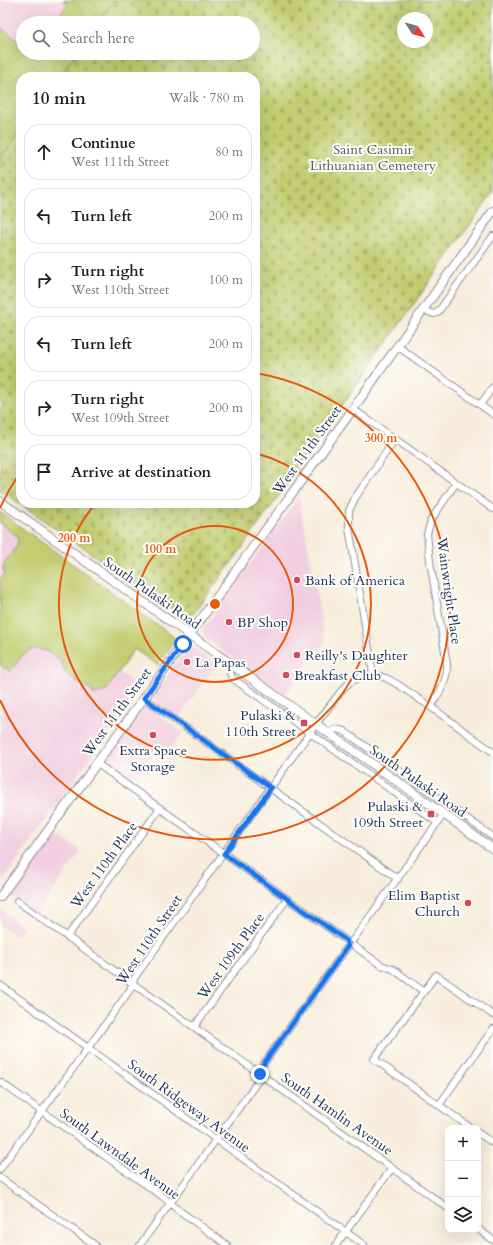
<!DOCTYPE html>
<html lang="en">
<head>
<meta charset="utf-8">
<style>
	:root { --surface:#fff; --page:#f6f6f6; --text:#202124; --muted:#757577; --line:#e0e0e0 }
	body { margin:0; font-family:Cardo,serif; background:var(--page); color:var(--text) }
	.controls { position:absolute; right:12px; bottom:12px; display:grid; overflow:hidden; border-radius:8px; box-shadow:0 4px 16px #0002 }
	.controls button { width:36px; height:36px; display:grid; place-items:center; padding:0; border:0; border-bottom:1px solid var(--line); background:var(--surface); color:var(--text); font:20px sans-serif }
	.compass { position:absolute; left:397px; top:12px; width:36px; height:36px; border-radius:50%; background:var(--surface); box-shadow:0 4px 16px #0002; rotate:127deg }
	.stop { position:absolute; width:12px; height:12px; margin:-9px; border:3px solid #1a73e8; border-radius:50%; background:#fff }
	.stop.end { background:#1a73e8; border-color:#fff; box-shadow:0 1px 4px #0008 }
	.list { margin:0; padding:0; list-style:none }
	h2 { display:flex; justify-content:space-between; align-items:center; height:52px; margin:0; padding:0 16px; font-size:17px }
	h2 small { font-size:13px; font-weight:400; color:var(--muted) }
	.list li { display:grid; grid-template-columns:26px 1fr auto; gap:12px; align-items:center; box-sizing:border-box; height:56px; margin:0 8px 8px; padding:0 8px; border:1px solid var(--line); border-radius:16px }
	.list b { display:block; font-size:15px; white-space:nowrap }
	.list p { margin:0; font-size:13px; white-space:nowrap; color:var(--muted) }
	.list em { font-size:13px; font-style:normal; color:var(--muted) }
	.icon { flex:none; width:22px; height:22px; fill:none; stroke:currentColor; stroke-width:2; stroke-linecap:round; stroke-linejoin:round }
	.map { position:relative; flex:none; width:493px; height:1245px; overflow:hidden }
	.search { position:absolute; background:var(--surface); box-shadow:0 4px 16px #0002; left:16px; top:16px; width:244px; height:44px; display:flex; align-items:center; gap:10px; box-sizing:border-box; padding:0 14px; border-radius:22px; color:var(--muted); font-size:15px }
	.panel { position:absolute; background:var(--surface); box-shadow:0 4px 16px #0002; left:16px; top:72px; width:244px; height:436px; border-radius:16px }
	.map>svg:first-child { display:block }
</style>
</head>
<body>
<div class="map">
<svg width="493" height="1245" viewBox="0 0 493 1245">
	<defs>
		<pattern id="cemetery-stones" width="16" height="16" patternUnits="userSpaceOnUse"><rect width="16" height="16" fill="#c1cd6f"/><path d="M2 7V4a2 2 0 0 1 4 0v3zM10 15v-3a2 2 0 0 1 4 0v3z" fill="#a5b063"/></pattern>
		<pattern id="park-dots" width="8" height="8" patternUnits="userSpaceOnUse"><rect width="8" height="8" fill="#c1cd6f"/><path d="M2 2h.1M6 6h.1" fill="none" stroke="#a5b063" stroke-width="1.8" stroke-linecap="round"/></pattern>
	</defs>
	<rect width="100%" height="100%" fill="#fdfcf7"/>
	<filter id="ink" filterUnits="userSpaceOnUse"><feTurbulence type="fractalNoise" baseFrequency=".025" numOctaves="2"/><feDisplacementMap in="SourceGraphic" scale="8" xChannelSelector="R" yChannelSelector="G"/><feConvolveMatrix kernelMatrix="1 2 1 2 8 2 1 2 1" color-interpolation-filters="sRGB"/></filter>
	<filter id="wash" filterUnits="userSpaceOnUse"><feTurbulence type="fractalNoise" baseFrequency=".012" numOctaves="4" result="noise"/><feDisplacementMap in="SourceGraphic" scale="16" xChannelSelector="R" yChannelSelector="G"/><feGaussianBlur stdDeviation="0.9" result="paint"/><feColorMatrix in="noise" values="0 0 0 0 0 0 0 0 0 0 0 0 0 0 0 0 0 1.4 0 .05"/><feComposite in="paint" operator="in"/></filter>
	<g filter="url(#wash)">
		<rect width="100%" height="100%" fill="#f8eddc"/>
		<!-- built -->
		<path fill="#f2cfe0" d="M0 0H115L98 23H23V53H76L59 77H21V130L0 159Z
			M299 497 325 641 285 695 205 638 203 631 205 626Z
			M0 512 174 637 175 640 157 665 134 649 119 672 140 688 0 884Z
			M191 648 195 649 217 664 178 718 151 698 185 651Z
			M146 705 183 732 163 758 154 752 131 783 103 764Z
			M55 833 81 851 36 915 9 896Z
			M0 909 24 927 17 936 0 924Z"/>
		<!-- green -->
		<path fill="#c1cd6f" stroke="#6e7e66" d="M0 512 174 637 175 640 157 665 134 649 105 692 93 694 92 691 65 673C66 660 41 644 30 650 22 654 16 665 10 671L0 665V579L5 573 3 570C3 557 22 549 17 536L0 523Z"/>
		<!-- cemetery -->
		<path fill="url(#cemetery-stones)" stroke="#6e7e66" fill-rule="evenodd" d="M115 0H493V192L237 555 193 614 180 615 0 490V159L21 130V503H255V77H59L76 53H253V23H98ZM403 18H427V42H403Z"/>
		<!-- park -->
		<path fill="url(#park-dots)" stroke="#6e7e66" d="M63 0H115L98 23H53L68 4Z
			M0 27 23 44V53H76L59 77H21V130L0 159Z"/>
	</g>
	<g filter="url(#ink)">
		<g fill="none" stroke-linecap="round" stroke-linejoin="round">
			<!-- minor casing -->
			<g stroke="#8a8e9d" stroke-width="8">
				<path id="minor" d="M422 310 434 314 438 312 493 236
					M397 346 493 414
					M480 405 493 387
					M353 409 493 509
					M231 664 230 673 232 678 438 823
					M373 674 349 527V511L355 498 395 439
					M144 698 398 879
					M431 707C439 693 448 681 447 664L430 561 427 534 431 520 456 483
					M329 733 335 729 344 731 493 837
					M96 763 347 941
					M17 901 448 1208
					M67 937 160 808
					M353 940 444 814
					M354 946 381 965 393 969 423 991
					M0 985 364 1245
					M194 1027 287 899
					M0 1082 166 1199 177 1209 227 1245
					M439 1105 493 1029
					M471 1128 374 1059 436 975 493 1015
					M478 1133 493 1143
					M0 1169 130 990 135 977 316 724 342 690 350 682 362 676 373 674 386 678 397 684 431 707 493 752
					M0 1178 95 1245
					M478 1229 493 1240
					M140 1245 258 1081 262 1066 348 946
					M336 1245 392 1168"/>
			</g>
			<!-- major casing -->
			<g stroke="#8a8e9d" stroke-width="10">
				<path id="major" d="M0 501 493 849
					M0 897 353 409 493 211"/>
			</g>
			<!-- minor -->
			<use href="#minor" stroke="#fff" stroke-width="6"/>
			<!-- major -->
			<use href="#major" stroke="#fff" stroke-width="8"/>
		</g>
	</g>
	<g fill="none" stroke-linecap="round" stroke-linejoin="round" filter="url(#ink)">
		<!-- route -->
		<path stroke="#1a73e8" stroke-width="5" d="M183 644 144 698 271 788 224 854 347 941V944L348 946 262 1066 260 1074"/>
	</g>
	<!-- distance rings -->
	<g fill="none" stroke="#e8590c" stroke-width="2">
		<circle cx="215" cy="604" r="78"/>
		<path d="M255 453A156 156 0 1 1 95 504"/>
		<path d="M0 508A235 235 0 0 1 20 473M256 373A235 235 0 1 1 0 700"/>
	</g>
	<!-- markers -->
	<g fill="#d1495b" stroke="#fdfcf7" stroke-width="1.5">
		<circle cx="297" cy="580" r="4"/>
		<circle cx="229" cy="622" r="4"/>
		<circle cx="297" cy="655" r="4"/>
		<circle cx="187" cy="662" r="4"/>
		<circle cx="286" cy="675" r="4"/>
		<rect x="300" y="719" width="8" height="8" rx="2"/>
		<circle cx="153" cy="735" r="4"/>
		<rect x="427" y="810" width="8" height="8" rx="2"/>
		<circle cx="468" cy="903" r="4"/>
	</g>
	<g text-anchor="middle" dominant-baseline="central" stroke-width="4" stroke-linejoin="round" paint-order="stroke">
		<!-- park labels -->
		<g font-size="14" fill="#4d5e63" stroke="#fdfcf7">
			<text x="373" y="149">Saint Casimir<tspan x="373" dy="16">Lithuanian Cemetery</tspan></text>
		</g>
		<!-- street labels -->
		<g font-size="14" fill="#1b2f5e" stroke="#fdfcf7">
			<text transform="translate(307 450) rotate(-54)">West 111th Street</text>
			<text transform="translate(449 591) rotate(82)">Wainwright Place</text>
			<text transform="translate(152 593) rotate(35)">South Pulaski Road</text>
			<text transform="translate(117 712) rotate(-54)">West 111th Street</text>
			<text transform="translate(418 781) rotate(35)">South Pulaski Road</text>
			<text transform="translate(104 865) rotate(-54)">West 110th Place</text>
			<text transform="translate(149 940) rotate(-56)">West 110th Street</text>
			<text transform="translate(231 956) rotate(-54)">West 109th Place</text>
			<text transform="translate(189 1106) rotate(36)">South Ridgeway Avenue</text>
			<text transform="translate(337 1114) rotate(35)">South Hamlin Avenue</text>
			<text transform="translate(120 1154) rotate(36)">South Lawndale Avenue</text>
		</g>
		<!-- poi labels -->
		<g font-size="14" fill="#1b2f5e" stroke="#fdfcf7" text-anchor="start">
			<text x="305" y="580">Bank of America</text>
			<text x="237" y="622">BP Shop</text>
			<text x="305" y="655">Reilly's Daughter</text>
			<text x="195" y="662">La Papas</text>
			<text x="294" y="675">Breakfast Club</text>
			<text x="296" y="715" text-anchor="end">Pulaski &amp;<tspan x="296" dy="16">110th Street</tspan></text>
			<text x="153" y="750" text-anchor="middle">Extra Space<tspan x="153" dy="16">Storage</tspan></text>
			<text x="423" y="806" text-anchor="end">Pulaski &amp;<tspan x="423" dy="16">109th Street</tspan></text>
			<text x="460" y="895" text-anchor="end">Elim Baptist<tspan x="460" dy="16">Church</tspan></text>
		</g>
	</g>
	<circle cx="215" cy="604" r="6" fill="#e8590c" stroke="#fdfcf7" stroke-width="2"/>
	<g font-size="12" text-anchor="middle" font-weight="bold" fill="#e8590c" stroke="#fdfcf7" stroke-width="4" stroke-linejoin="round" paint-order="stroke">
		<text x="381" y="442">300 m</text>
		<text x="74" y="542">200 m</text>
		<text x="160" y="553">100 m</text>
	</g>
</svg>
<div class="controls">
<button>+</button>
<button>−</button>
<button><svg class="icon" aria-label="layers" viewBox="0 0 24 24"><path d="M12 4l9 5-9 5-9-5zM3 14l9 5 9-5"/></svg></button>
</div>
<svg class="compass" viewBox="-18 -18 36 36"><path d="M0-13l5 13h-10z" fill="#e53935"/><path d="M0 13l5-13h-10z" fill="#757577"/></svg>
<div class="stop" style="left:183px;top:644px"></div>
<div class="stop end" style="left:260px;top:1074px"></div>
<div class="search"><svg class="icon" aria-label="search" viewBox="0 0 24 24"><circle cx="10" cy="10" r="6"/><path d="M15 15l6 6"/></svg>Search here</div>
<section class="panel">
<h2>10 min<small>Walk · 780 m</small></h2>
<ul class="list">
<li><svg class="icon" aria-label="ahead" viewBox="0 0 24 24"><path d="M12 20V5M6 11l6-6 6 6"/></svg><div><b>Continue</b><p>West 111th Street</p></div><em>80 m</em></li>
<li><svg class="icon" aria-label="left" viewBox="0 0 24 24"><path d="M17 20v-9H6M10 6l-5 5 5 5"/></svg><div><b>Turn left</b></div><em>200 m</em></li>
<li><svg class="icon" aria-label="right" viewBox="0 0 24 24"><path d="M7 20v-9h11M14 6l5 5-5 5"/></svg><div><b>Turn right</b><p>West 110th Street</p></div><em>100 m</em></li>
<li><svg class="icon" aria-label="left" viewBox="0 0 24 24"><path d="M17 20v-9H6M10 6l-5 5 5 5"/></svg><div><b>Turn left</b></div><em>200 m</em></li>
<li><svg class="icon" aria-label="right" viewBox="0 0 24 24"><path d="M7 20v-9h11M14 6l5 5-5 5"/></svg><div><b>Turn right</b><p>West 109th Street</p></div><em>200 m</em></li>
<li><svg class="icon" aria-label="arrive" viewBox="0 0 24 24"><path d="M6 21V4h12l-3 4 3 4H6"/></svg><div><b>Arrive at destination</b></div></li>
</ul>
</section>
</div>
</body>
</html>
